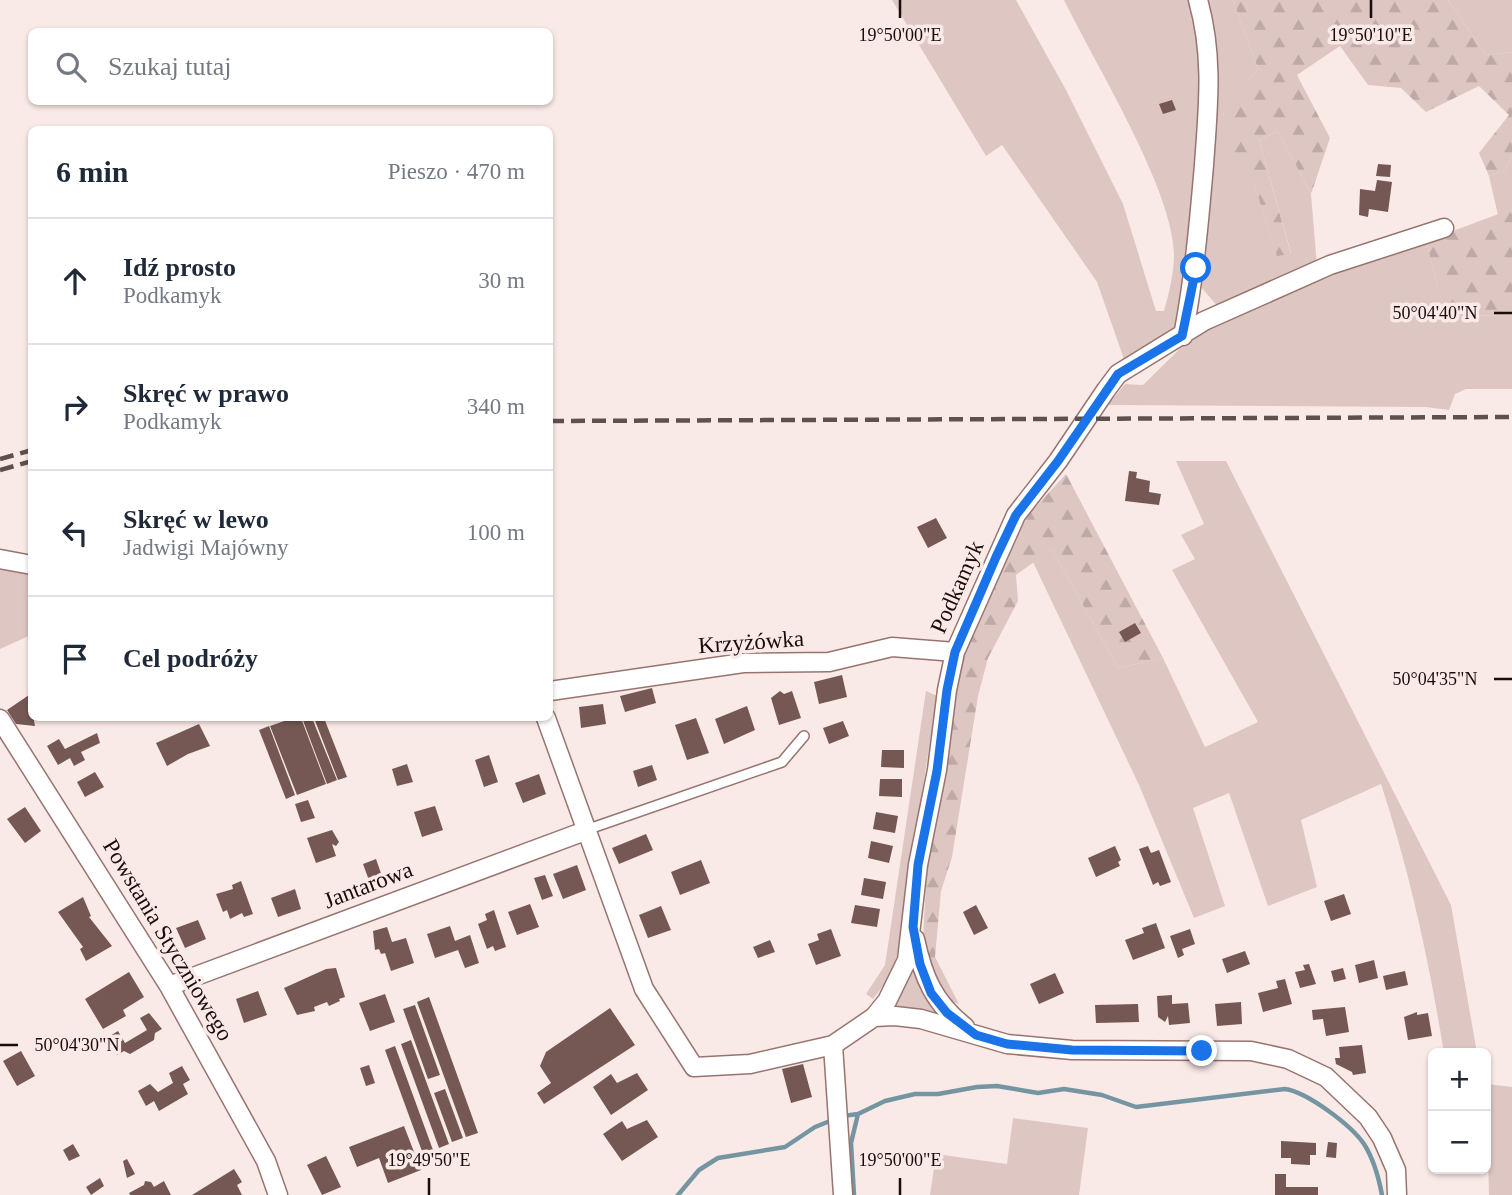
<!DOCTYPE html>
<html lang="pl">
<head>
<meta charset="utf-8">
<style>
	:root { --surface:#fff; --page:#f2f2f3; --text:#1f2937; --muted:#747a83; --line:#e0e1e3 }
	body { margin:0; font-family:"Times New Roman",serif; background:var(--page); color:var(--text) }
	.controls { position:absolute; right:21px; bottom:21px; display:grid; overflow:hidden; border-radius:10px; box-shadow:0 2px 5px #0004 }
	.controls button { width:63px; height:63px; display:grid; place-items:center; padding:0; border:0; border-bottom:2px solid var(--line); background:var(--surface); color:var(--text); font:35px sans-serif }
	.stop { position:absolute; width:21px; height:21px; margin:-16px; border:5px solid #1a73e8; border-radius:50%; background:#fff }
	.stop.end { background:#1a73e8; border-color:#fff; box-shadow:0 2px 7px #0008 }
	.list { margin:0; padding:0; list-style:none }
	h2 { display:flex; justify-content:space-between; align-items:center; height:91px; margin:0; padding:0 28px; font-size:30px }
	h2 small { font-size:23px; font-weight:400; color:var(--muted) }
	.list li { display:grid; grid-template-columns:46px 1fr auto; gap:21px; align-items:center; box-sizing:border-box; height:126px; padding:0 28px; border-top:2px solid var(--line) }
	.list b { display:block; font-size:26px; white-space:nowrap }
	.list p { margin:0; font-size:23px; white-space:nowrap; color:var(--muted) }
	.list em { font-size:23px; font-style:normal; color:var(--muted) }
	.icon { flex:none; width:38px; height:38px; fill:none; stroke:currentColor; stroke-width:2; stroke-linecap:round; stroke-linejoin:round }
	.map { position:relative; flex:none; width:1512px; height:1195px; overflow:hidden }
	.search { position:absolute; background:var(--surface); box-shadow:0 2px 5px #0004; left:28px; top:28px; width:525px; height:77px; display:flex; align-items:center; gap:18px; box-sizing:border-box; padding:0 24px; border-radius:10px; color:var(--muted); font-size:26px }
	.panel { position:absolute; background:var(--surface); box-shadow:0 2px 5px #0004; left:28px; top:126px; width:525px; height:595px; border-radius:10px }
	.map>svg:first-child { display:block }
</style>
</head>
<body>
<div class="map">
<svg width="1512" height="1195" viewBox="0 0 1512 1195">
	<defs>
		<pattern id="forest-firs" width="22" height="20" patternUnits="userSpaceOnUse" patternTransform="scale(1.75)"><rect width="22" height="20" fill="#dec6c3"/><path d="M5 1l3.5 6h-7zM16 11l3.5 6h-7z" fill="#bea9a6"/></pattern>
	</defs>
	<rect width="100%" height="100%" fill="#faeae7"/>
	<!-- green -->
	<path fill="#dec6c3" d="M892 0H1016L1066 90 1123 204 1156 311H1164C1169 293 1174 273 1174 254 1173 189 1094 62 1064 0H1191L1199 24 1203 108 1198 111 1200 165 1179 322 1172 339 1125 362 1097 282 1002 145 986 156Z
		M1202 0H1233L1258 69 1223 114 1254 184 1277 255 1291 253 1259 140 1278 131 1311 194 1317 266 1219 308 1201 287 1215 85Z
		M1448 0H1512V52L1486 55Z
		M1512 155V209L1498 215 1489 176 1505 171Z
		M1426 241 1447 321 1470 316 1512 315V389H1466L1455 394 1449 410 1426 407 1108 405 1125 384 1143 385 1206 323 1338 269Z
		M1176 461H1226L1451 905 1477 1053H1444C1429 961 1410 873 1381 784L1301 820 1317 887 1268 906 1229 793 1193 808 1225 906 1194 918 1139 785 1033 562 1052 549 1118 668 1163 658 1205 747 1258 722 1172 570 1195 559 1181 535 1204 524Z
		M0 563 32 569 31 635 0 649Z
		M926 691 937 696 897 955 890 977 873 999 866 994 885 965Z
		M909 956 950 1021 893 1009 891 1005Z
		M1486 1084 1512 1087V1195H1489Z
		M1013 1118 1088 1128 1079 1195H930L936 1154 1007 1164Z"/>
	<!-- forest -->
	<path fill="url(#forest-firs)" d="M1233 0H1448L1486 55 1512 52V155L1505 171 1489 176 1479 153 1509 115 1479 86 1426 112 1401 88 1368 85 1340 46 1297 75 1330 138 1311 194 1278 131 1259 140 1291 254 1277 256 1254 184 1238 173 1223 113 1258 69Z
		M1512 209V315L1470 316 1447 322 1426 241Z
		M1066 474 1163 658 1118 668 1052 549 1016 575 1018 601 988 658 978 696 952 857 941 891 935 957 959 1004 947 1001 922 958 927 864 963 655 1001 557 1031 512Z"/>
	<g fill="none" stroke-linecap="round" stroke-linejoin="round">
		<!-- stream -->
		<path stroke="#7595a2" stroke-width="4.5" d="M843 1116 858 1114 885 1101 915 1094H938L977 1087 997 1086 1038 1093 1064 1089 1102 1095 1136 1107 1285 1089C1307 1092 1351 1125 1364 1144 1373 1158 1379 1179 1382 1195
			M678 1195 699 1170 718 1158 785 1147 815 1127 835 1119
			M854 1195 851 1143 858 1114"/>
	</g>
	<!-- building -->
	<path fill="#755853" d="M1172 100 1176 110 1163 114 1159 104Z
		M1378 164 1391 165 1390 177 1376 176Z
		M1377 180 1392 182 1388 212 1369 209 1368 217 1359 215 1360 189 1375 191Z
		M1129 471 1137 472 1136 478 1150 481 1149 492 1161 494 1159 505 1125 501Z
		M936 518 947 538 928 548 917 527Z
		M1135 623 1141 633 1125 642 1119 632Z
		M842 675 847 697 819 704 814 682Z
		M652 688 656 703 625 712 620 696Z
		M780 691 784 694 792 691 801 718 779 725 771 698Z
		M29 695 35 726 16 724 7 710Z
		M603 704 606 724 581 728 579 707Z
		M747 706 755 730 724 744 715 719Z
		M293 718H301L326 784 297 795 270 726Z
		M302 718H312L337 780 327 784Z
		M314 718H324L347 777 338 780Z
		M696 718 709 753 687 760 675 725Z
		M843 721 849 736 829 744 823 728Z
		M199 724 210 746 188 754 167 766 156 743Z
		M269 726 295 795 286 799 259 730Z
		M97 733 100 743 81 752 85 760 74 766 70 758 58 765 47 746 59 739 65 749Z
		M882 750H904V768L881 767Z
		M489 755 498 782 484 787 475 760Z
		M407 764 413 782 397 786 392 769Z
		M652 765 657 780 638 787 633 771Z
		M95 772 104 787 85 797 77 782Z
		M539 774 546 794 523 803 515 783Z
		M880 779H902V797L879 796Z
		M308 800 315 818 301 822 295 804Z
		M435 806 443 830 422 837 414 812Z
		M25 807 41 831 25 843 7 819Z
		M876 812 898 816 895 833 873 829Z
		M332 830 339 842 336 846 332 844 336 856 316 863 307 838Z
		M646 834 653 850 619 864 612 848Z
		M871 841 893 846 889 863 868 858Z
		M1115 846 1121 860 1118 862 1120 866 1096 877 1088 858Z
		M1148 846 1151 853 1159 850 1171 882 1160 886 1158 882 1153 885 1139 849Z
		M376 859 383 879 370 883 363 864Z
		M701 860 710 883 680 895 671 872Z
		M577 865 586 890 563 899 553 874Z
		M545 875 553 896 542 900 534 878Z
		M864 878 886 882 883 899 861 895Z
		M241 881 253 914 244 917 242 913 230 919 227 910 223 912 216 894 233 889 232 885Z
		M295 889 301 909 278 917 271 898Z
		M1344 894 1351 914 1331 921 1324 901Z
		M83 897 91 916 89 917 112 946 86 961 80 949 83 947 58 912Z
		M530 904 539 927 517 935 508 912Z
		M855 905 880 909 877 927 851 923Z
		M976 905 988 928 974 935 963 912Z
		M661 906 671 930 648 938 639 915Z
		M494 910 506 947 495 951 493 946 487 949 478 924 487 920 485 914Z
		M198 920 206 939 185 948 176 928Z
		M1156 923 1165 948 1133 960 1125 940 1144 933 1142 928Z
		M450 926 455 941 470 935 479 963 465 968 458 950 435 958 427 934Z
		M387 927 392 942 406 938 414 963 391 971 385 953 381 954 379 949 375 950 373 931Z
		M831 929 841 956 816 965 808 944 819 940 817 934Z
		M1190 929 1195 944 1182 949 1184 955 1178 958 1170 936Z
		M770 940 775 952 758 958 753 947Z
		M1245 951 1250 964 1227 973 1222 959Z
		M1374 960 1378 978 1359 983 1355 965Z
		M1309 964 1316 984 1300 988 1295 972 1305 970 1303 965Z
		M336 968 345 997 339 999 340 1001 329 1006 327 1002 314 1007 315 1011 297 1015 284 988 326 969Z
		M1343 968 1346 979 1334 982 1331 971Z
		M1405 971 1408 985 1386 990 1383 976Z
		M129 972 144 997 123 1010 126 1016 103 1029 85 999Z
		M1055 973 1064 993 1039 1004 1030 984Z
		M1285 979 1292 1004 1263 1012 1258 993 1278 988 1276 981Z
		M258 991 267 1015 244 1023 236 999Z
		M385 994 395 1022 370 1031 359 1003Z
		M1172 995V1004L1188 1003 1190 1023 1169 1025 1168 1016 1165 1022 1158 1017 1157 996Z
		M429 997 478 1133 466 1137 417 1002Z
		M1241 1002 1242 1024 1217 1026 1215 1004Z
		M1138 1004 1139 1022 1096 1023 1095 1005Z
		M415 1005 440 1075 428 1079 403 1009Z
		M1345 1007 1349 1032 1326 1036 1323 1019 1313 1020 1312 1010Z
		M610 1008 635 1045 544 1104 537 1093 551 1083 540 1066 546 1052Z
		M1417 1012V1015L1428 1013 1432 1036 1408 1040 1404 1017Z
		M149 1013 162 1029 155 1033 154 1040 130 1054 124 1051 117 1055 110 1036 118 1031 125 1043 147 1030 140 1018Z
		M411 1040 449 1144 439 1148 401 1044Z
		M1362 1045 1366 1073 1353 1075 1352 1072 1336 1064 1335 1058H1340L1339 1047Z
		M395 1046 433 1150 423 1154 385 1050Z
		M21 1051 35 1076 17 1086 3 1061Z
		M803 1064 812 1097 791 1103 782 1069Z
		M369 1065 375 1083 366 1086 360 1068Z
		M182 1066 190 1080 183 1084 188 1094 159 1111 154 1101 146 1106 138 1091 150 1084 158 1092 173 1083 169 1073Z
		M637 1073 648 1090 611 1115 593 1087 611 1074 617 1083Z
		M445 1089 463 1138 452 1142 434 1093Z
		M647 1120 658 1137 622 1161 603 1134 622 1121 627 1129Z
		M404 1126 421 1170 388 1183 379 1158 357 1167 349 1147Z
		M1281 1141 1316 1143V1155H1310V1165L1291 1164V1158H1281Z
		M1328 1142 1337 1143 1336 1158 1326 1157Z
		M73 1144 80 1156 69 1161 63 1150Z
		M326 1156 341 1187 322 1195 307 1165Z
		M127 1159 135 1174 127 1178 123 1161Z
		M234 1169 242 1182 237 1185 242 1195H192Z
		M1275 1174H1286V1187H1318V1195H1275Z
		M100 1178 104 1186 91 1195 86 1187Z
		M145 1181 151 1182 154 1187 164 1181 171 1195H130L129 1193 144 1185Z"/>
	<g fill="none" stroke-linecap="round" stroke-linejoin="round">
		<!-- service casing -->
		<g stroke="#98746f" stroke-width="12">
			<path id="service" d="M586 830 782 762 804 736"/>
		</g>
		<!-- minor casing -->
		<g stroke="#98746f" stroke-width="21">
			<path id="minor" d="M1183 336C1194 279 1199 223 1204 165 1208 108 1214 56 1198 0
				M0 559 32 565
				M550 691 743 663 829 662 892 647 955 652
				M546 718 644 989 694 1067 750 1064 833 1045 874 1017 895 1016 921 1019 1007 1044 1072 1050 1251 1051 1288 1059 1326 1077 1368 1117 1382 1138 1396 1170 1397 1195
				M0 719 169 986 266 1161 278 1195
				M915 939C923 977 934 1003 965 1027
				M169 986 585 831
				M874 1017 887 1001 907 960 918 865 937 770 947 690 955 652 1016 515 1058 461 1106 390 1118 374 1204 321 1330 265 1444 228
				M833 1045 843 1195"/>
		</g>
		<!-- service -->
		<use href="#service" stroke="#fff" stroke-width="9"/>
		<!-- minor -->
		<use href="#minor" stroke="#fff" stroke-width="18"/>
		<!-- rail -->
		<path stroke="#5e504e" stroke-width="4.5" stroke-dasharray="14 7" stroke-linecap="butt" d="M550 421 1512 417
			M0 459 32 450
			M0 470 32 461"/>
	</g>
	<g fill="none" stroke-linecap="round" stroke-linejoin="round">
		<!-- route -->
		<path stroke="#1a73e8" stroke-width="9" d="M1196 268 1182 336 1118 374 1058 461 1016 515 996 557 955 652 947 690 937 771 918 865 913 927 920 964 931 993 947 1013 976 1035 1007 1044 1072 1050 1202 1051"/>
	</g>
	<!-- ticks -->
	<path fill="none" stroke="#190c0a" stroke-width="2.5" d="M900 0V18M1371 0V18M1494 313H1512M1494 679H1512M0 1045H18M429 1178V1195M900 1178V1195"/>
	<g text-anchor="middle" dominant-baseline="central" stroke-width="7" stroke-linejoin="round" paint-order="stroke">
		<!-- street labels -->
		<g font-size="23" fill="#190c0a" stroke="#faeae7">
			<text transform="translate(957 587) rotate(-66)">Podkamyk</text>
			<text transform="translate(751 642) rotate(-4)">Krzyżówka</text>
			<text transform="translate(368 885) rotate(-21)">Jantarowa</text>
			<text transform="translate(168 940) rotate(59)">Powstania Styczniowego</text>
		</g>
	</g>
	<g font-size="18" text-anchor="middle" fill="#190c0a" stroke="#faeae7" stroke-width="7" stroke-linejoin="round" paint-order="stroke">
		<text x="900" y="41">19°50'00"E</text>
		<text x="1371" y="41">19°50'10"E</text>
		<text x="1435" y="319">50°04'40"N</text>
		<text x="1435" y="685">50°04'35"N</text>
		<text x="77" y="1051">50°04'30"N</text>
		<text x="429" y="1166">19°49'50"E</text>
		<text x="900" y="1166">19°50'00"E</text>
	</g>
</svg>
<div class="controls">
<button>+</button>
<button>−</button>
</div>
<div class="stop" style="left:1196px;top:268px"></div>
<div class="stop end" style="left:1202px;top:1051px"></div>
<div class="search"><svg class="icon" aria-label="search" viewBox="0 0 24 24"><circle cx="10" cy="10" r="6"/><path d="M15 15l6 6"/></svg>Szukaj tutaj</div>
<section class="panel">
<h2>6 min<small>Pieszo · 470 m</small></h2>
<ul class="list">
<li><svg class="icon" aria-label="ahead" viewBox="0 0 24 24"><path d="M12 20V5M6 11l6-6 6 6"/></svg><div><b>Idź prosto</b><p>Podkamyk</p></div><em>30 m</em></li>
<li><svg class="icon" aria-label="right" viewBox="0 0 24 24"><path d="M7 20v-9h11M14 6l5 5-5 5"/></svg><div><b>Skręć w prawo</b><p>Podkamyk</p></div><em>340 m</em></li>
<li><svg class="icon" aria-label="left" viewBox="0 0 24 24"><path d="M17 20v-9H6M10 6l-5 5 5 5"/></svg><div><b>Skręć w lewo</b><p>Jadwigi Majówny</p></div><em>100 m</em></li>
<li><svg class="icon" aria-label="arrive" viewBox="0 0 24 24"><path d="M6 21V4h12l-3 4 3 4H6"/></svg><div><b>Cel podróży</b></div></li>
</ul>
</section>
</div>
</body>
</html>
